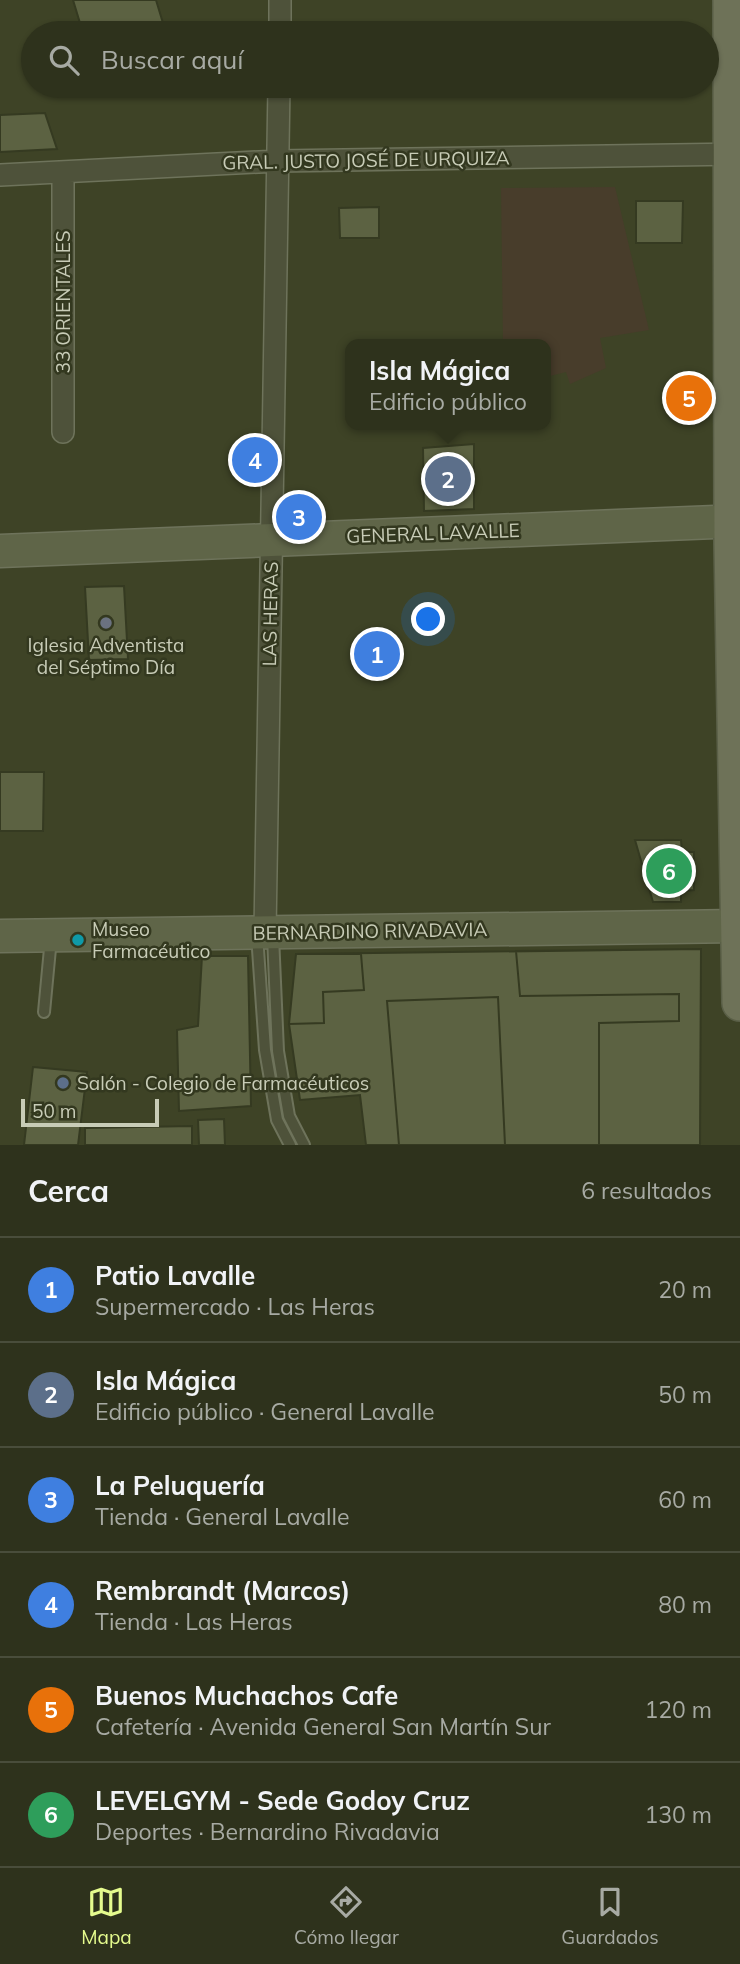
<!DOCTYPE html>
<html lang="es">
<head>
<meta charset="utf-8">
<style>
	:root { --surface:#2e321c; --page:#3a3e29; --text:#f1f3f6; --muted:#a7aaa3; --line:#494d3b; --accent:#e5fb8e }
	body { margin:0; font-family:Mulish,sans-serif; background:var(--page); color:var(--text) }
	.scale { position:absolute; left:21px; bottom:18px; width:138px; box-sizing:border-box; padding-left:7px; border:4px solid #c8ccb7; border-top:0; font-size:19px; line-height:24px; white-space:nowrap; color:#c8ccb7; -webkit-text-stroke:5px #33381f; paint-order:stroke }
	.you { position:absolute; left:429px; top:620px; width:24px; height:24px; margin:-18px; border:5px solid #fff; border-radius:50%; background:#1a73e8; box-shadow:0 0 0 10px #1a73e833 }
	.badge { display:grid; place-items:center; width:46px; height:46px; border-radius:50%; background:var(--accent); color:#fff; font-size:23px; font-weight:700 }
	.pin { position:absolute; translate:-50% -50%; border:4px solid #fff; box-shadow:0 2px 7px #0006 }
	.popup { position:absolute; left:345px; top:339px; width:206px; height:91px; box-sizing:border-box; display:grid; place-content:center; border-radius:14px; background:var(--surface); filter:drop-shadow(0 2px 5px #0005); font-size:23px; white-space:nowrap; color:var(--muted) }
	.popup b { font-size:26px; color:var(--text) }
	.popup::after { content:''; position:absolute; left:50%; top:100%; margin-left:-14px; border:14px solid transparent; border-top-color:var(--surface) }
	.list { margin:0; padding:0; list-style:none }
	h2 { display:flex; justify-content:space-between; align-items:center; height:91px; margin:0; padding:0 28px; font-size:30px }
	h2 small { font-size:23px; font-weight:400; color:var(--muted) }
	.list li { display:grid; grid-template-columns:46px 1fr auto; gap:21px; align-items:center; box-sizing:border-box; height:105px; padding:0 28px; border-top:2px solid var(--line) }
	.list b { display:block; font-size:26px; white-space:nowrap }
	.list p { margin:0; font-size:23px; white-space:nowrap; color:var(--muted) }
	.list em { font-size:23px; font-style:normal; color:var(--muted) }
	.icon { flex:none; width:38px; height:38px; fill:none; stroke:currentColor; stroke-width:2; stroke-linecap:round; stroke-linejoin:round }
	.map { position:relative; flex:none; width:740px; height:1145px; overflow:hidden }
	.search { position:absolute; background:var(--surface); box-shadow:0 2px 5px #0004; left:21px; right:21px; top:21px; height:77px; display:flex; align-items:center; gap:18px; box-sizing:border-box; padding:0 24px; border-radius:38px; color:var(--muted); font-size:26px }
	.sheet { height:721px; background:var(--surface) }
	nav { display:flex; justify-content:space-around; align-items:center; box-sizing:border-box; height:98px; border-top:2px solid var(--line); background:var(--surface); font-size:19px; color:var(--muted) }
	nav a { display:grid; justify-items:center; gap:4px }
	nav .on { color:var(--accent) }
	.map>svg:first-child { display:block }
</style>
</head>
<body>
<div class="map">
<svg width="740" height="1145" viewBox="0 0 740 1145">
	<rect width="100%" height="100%" fill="#3e4326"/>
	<!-- green -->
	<path fill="#483d2b" d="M615 187 649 330 600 338 606 368 570 384 566 372 546 377V344H503L501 188Z"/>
	<!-- building -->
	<path fill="#5c6242" stroke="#353a21" stroke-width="2" d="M73 0H156L166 33H83Z
		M45 113 57 149 0 152V115Z
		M636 201H683L682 243H636Z
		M379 207V238H340L339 208Z
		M474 444V509L424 511 423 448Z
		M124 586 128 659 89 660 85 587Z
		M0 772H44L43 831H0Z
		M635 840H681L682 852H694V890L681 891V902H653Z
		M701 949 700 1145H366L360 1095 300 1100 289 1024 296 954Z
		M701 949 700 1145H599V1023L679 1021V994L520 996 516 951Z
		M296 954H361L364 990 323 992 324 1023 289 1024Z
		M202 956H248L251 1106 179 1111 177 1030 198 1026Z
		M498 997 505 1145H399L387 1001Z
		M33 1067 87 1072 78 1145H24Z
		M224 1119 225 1145H199L198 1120Z
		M192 1126V1145H85V1128Z"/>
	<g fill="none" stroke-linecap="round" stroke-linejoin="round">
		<!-- lane casing -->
		<g stroke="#6e735b" stroke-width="14">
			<path id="lane" d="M257 935 265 1050 277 1120 290 1145
				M273 936 278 1051 289 1116 304 1145
				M44 1012 51 938"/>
		</g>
		<!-- street casing -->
		<g stroke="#6e735b" stroke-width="24">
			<path id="street" d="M280 33V0
				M63 172V432
				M0 175 278 161 740 154
				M265 932 279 86"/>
		</g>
		<!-- secondary casing -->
		<g stroke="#6e735b" stroke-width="35">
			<path id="secondary" d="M0 551 740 521
				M0 936 740 926"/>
		</g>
		<!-- primary casing -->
		<g stroke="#5a5f47" stroke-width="38">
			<path id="primary" d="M731 0 732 544 740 1003"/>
		</g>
		<!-- lane -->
		<use href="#lane" stroke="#4e523a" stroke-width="10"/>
		<!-- street -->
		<use href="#street" stroke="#4e523a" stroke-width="21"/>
		<!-- secondary -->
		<use href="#secondary" stroke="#5f6548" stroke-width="32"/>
		<!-- primary -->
		<use href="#primary" stroke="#6e7258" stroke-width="35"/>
	</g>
	<!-- markers -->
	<circle fill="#6b7280" stroke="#33381f" stroke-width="2.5" cx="106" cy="623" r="7"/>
	<circle fill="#0f9aa8" stroke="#33381f" stroke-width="2.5" cx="78" cy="940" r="7"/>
	<circle fill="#5c6f8a" stroke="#33381f" stroke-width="2.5" cx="63" cy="1083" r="7"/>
	<g text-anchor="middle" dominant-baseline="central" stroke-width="5" stroke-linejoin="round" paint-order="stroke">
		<!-- street labels -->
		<g font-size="19" fill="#c8ccb7" stroke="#33381f">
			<text transform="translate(366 160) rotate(-1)">GRAL. JUSTO JOSÉ DE URQUIZA</text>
			<text transform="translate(63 302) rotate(-90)">33 ORIENTALES</text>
			<text transform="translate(433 533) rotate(-2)">GENERAL LAVALLE</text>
			<text transform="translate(270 614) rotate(-89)">LAS HERAS</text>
			<text transform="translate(370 931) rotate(-1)">BERNARDINO RIVADAVIA</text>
		</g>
		<!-- poi labels -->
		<g font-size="19" fill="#c8ccb7" stroke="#33381f" text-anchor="start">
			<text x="106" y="645" text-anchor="middle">Iglesia Adventista<tspan x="106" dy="22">del Séptimo Día</tspan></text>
			<text x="92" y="929">Museo<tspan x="92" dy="22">Farmacéutico</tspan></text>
			<text x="77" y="1083">Salón - Colegio de Farmacéuticos</text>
		</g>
	</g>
</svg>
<div class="scale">50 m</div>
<div class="you"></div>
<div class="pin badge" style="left:377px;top:654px;background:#3f7fe0">1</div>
<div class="pin badge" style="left:448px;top:479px;background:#5c6f8a">2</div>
<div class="popup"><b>Isla Mágica</b>Edificio público</div>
<div class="pin badge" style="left:299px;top:517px;background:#3f7fe0">3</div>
<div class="pin badge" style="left:255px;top:460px;background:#3f7fe0">4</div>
<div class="pin badge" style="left:689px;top:398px;background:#e8710a">5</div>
<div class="pin badge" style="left:669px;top:871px;background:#2e9e5b">6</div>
<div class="search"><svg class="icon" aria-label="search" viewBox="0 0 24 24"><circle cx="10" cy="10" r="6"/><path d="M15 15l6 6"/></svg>Buscar aquí</div>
</div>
<section class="sheet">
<h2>Cerca<small>6 resultados</small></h2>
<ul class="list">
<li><span class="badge" style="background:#3f7fe0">1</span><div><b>Patio Lavalle</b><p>Supermercado · Las Heras</p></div><em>20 m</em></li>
<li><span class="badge" style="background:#5c6f8a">2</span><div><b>Isla Mágica</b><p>Edificio público · General Lavalle</p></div><em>50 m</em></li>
<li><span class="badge" style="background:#3f7fe0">3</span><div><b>La Peluquería</b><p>Tienda · General Lavalle</p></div><em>60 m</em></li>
<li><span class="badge" style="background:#3f7fe0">4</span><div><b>Rembrandt (Marcos)</b><p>Tienda · Las Heras</p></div><em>80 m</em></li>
<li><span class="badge" style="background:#e8710a">5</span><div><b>Buenos Muchachos Cafe</b><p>Cafetería · Avenida General San Martín Sur</p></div><em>120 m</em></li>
<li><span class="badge" style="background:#2e9e5b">6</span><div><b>LEVELGYM - Sede Godoy Cruz</b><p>Deportes · Bernardino Rivadavia</p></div><em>130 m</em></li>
</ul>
</section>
<nav>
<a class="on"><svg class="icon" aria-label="map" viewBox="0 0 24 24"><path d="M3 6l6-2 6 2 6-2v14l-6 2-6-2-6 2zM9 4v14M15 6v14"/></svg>Mapa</a>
<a><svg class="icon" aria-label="directions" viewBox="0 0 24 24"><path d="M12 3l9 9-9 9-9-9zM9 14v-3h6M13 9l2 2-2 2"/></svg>Cómo llegar</a>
<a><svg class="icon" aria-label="saved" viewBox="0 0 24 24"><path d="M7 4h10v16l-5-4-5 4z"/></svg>Guardados</a>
</nav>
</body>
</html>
